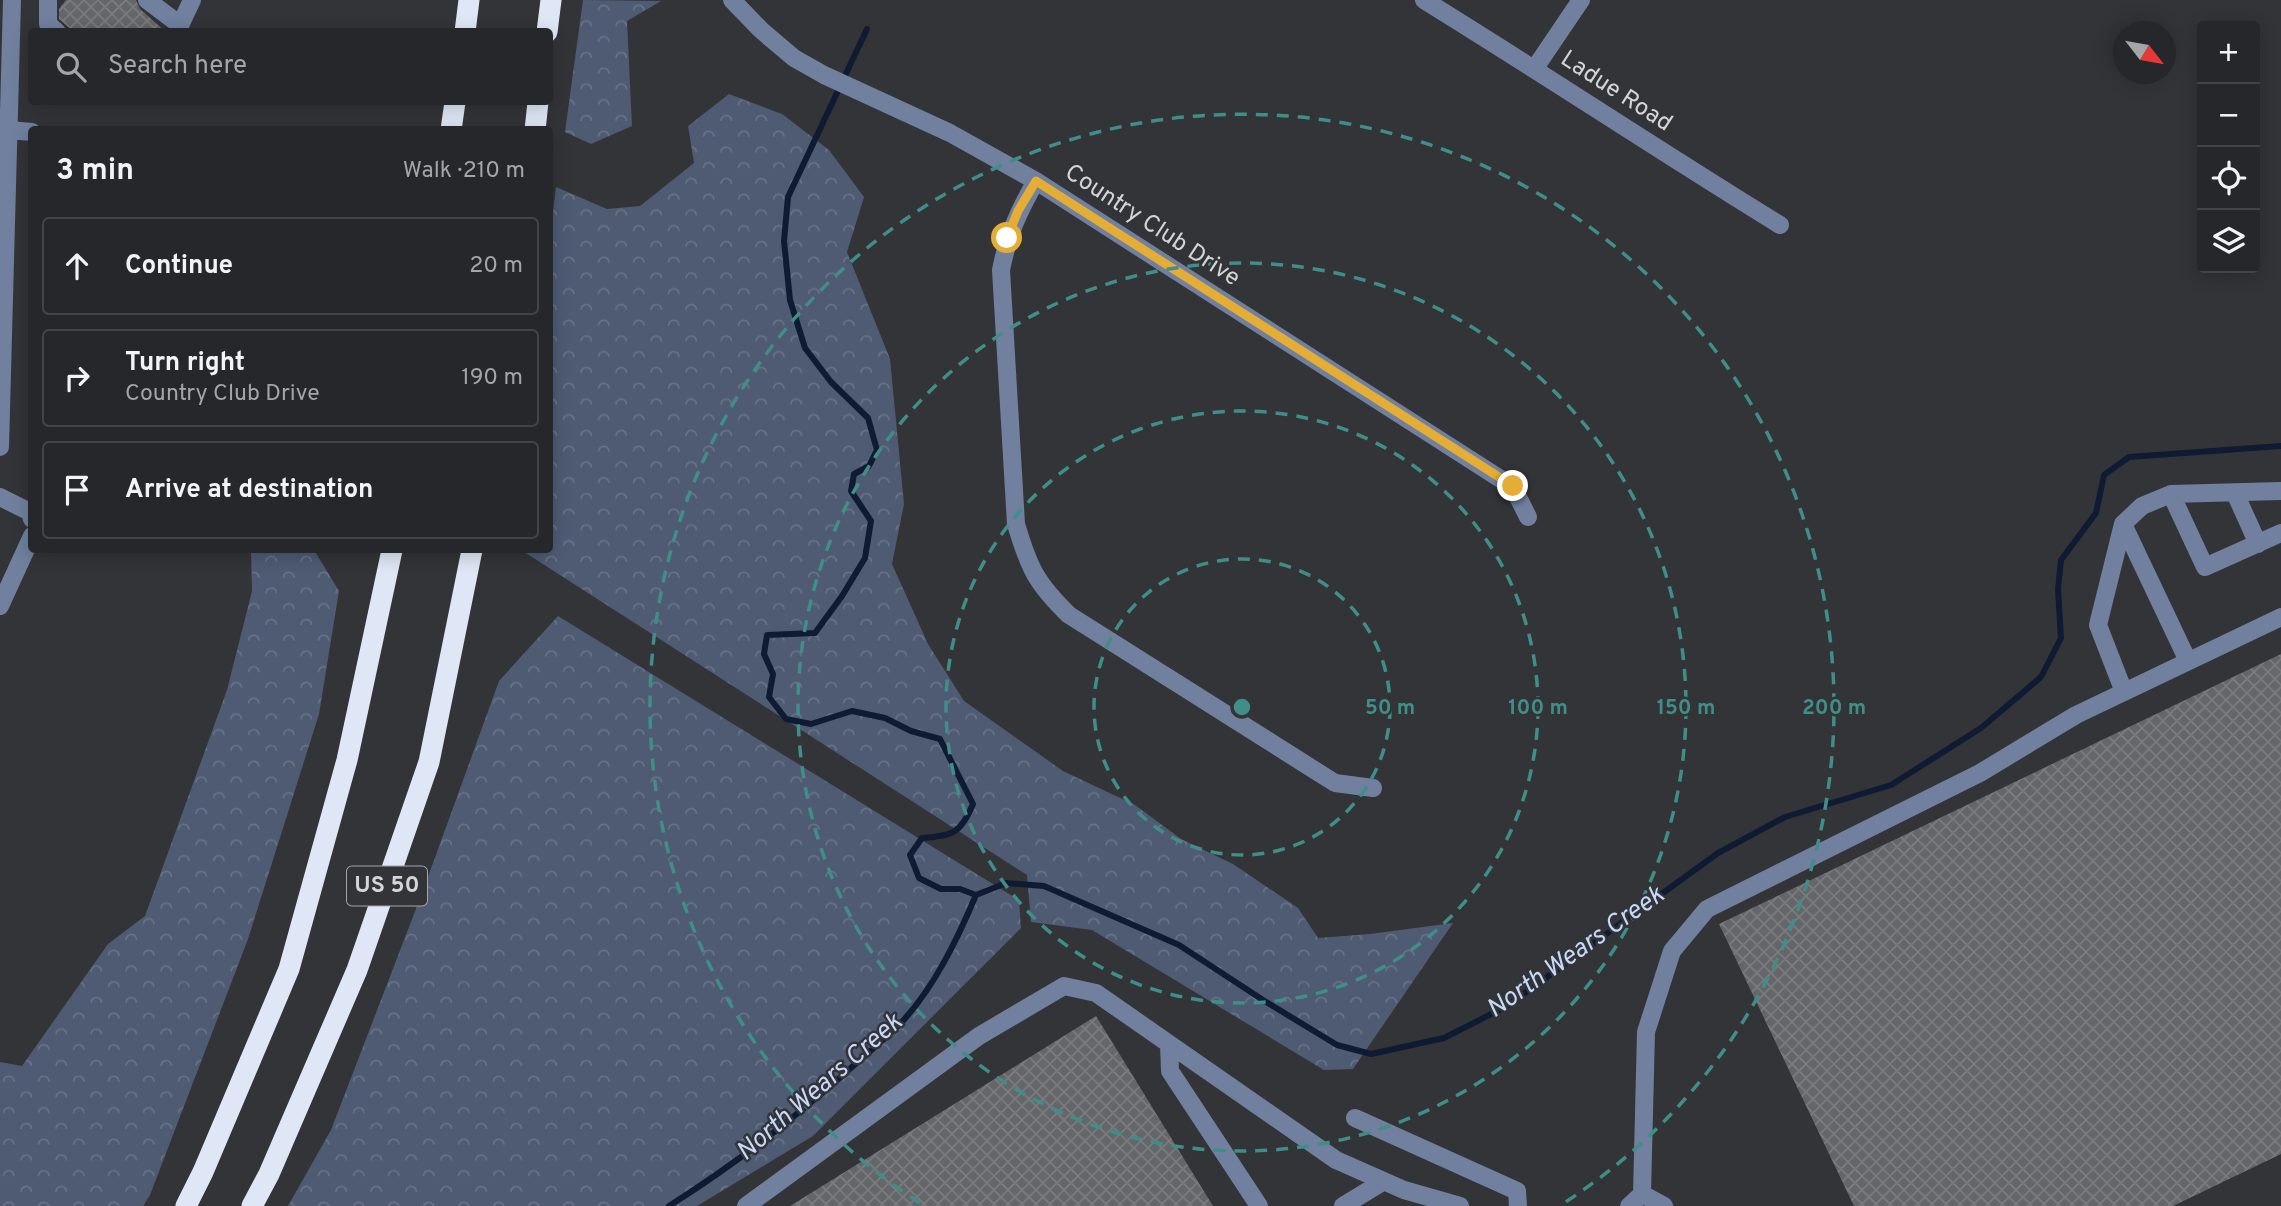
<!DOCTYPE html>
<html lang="en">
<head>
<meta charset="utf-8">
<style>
	:root { --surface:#26272a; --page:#323336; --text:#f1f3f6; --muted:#a4a5a8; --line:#424447 }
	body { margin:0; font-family:Overpass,sans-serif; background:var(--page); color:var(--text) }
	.controls { position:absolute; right:21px; top:21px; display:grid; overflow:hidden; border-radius:7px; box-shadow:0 4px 18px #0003 }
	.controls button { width:63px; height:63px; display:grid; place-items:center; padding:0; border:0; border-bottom:2px solid var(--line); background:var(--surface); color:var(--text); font:35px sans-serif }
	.compass { position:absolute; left:2113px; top:21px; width:63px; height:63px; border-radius:50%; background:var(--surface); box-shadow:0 4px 18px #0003; rotate:121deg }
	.stop { position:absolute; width:21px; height:21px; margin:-16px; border:5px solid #e4ad35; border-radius:50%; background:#fff }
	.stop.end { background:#e4ad35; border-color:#fff; box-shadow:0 2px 7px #0008 }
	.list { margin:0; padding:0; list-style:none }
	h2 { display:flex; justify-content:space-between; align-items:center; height:91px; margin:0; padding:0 28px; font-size:30px }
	h2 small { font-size:23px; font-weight:400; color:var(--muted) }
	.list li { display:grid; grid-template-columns:46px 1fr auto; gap:21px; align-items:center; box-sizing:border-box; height:98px; margin:0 14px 14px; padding:0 14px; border:2px solid var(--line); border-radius:7px }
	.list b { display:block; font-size:26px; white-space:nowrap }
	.list p { margin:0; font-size:23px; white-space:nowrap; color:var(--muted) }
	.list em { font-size:23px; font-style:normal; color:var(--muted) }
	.icon { flex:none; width:38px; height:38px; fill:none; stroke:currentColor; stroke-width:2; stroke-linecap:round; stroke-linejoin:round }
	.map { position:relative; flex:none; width:2281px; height:1206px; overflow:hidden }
	.search { position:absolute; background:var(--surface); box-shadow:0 4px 18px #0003; left:28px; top:28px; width:525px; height:77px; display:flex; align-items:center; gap:18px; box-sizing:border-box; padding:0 24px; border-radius:7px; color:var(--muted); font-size:26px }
	.panel { position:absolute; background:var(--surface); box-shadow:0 4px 18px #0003; left:28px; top:126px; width:525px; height:427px; border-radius:7px }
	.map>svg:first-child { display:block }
</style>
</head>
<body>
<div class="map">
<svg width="2281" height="1206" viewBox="0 0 2281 1206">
	<defs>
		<pattern id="forest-crowns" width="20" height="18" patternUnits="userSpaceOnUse" patternTransform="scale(1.75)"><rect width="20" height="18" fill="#4e5b73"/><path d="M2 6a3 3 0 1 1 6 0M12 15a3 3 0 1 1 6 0" fill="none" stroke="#677286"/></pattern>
		<pattern id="building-cross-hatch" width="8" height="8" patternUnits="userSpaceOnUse" patternTransform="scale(1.75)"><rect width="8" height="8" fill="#64666a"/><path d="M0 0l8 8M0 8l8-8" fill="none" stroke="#797b7f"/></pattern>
	</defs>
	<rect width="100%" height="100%" fill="#333438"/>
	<!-- forest -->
	<path fill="url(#forest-crowns)" d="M583 0 661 1 627 21 632 126 591 144 565 132Z
		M729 94 782 114 829 150 864 197 847 252 890 359 904 504 892 564 928 644 964 701 1063 771 1135 805 1181 839 1233 864 1298 908 1318 938 1370 934 1453 923 1353 1069 1324 1070 1092 930 1031 922 1027 875 521 550H550V236L556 187 607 209 640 206 694 163 688 126Z
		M251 550H314L339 591 319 714 248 939 150 1195 143 1206H0V1062L22 1066 108 944 145 916 227 690 252 591Z
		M558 616 1019 900 1021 928 813 1136 697 1206H288L331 1130 424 888 499 681Z"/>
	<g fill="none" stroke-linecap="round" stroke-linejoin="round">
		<!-- stream -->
		<path stroke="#0f1b33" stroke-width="6" d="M867 29 788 197 784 241 790 300 805 348 831 382 868 418 877 450 869 466 854 474 851 491 871 521 865 558 842 596 815 633 767 635 764 654 773 674 769 697 786 719 811 724 852 711 885 718 911 731 940 739 973 804C961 833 953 836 922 838L910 855 919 878 941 889H960L976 895
			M669 1206C734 1165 795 1118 852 1067 868 1053 885 1039 900 1024 934 988 957 940 976 895L1006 883 1044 886 1179 945 1263 1000 1337 1045 1371 1054 1444 1038 1507 1006 1718 853 1785 817 1891 785 1981 728 2041 677 2061 638 2058 589 2061 560 2096 513 2104 475 2129 457 2281 446"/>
	</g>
	<!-- building -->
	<path fill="url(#building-cross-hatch)" d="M66 0H136L140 9 166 32H74L59 19V9Z
		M2281 654V1154L2173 1206H1854L1719 924Z
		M1096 1016 1213 1206H790Z"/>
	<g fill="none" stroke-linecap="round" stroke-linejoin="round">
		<!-- minor -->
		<path stroke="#70809e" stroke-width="18" d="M48 0V24L57 32
			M147 0 180 25
			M732 0 761 30 794 58 824 75 950 133 1036 181 1513 487 1528 517
			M1424 0C1544 74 1661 152 1780 225
			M177 32 192 0
			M1535 68 1581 0
			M8 130 32 132
			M1036 181C1018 212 1008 235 1001 270L1016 524C1029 568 1036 583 1069 615L1335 783 1373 788
			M0 447 12 0
			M2235 493 2258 544
			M2171 494 2205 567 2281 533
			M0 497 30 512 32 519
			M2123 524 2098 625 2124 692
			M0 606 32 536
			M2188 661 2123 524 2142 506 2171 494 2281 491
			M1169 1044 1170 1071 1259 1206
			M1355 1118 1517 1191 1518 1206
			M1642 1194 1664 1206
			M746 1206 979 1036 1064 986 1096 993 1336 1160 1404 1190 1460 1206
			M1343 1206 1384 1181
			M1629 1206 1642 1194 1646 1032 1672 951 1707 909 1980 773 2076 715 2281 617"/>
		<!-- highway -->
		<path stroke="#dfe7f6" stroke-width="21" d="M465 32 469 0
			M547 32 551 0
			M451 130 455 102
			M535 130 538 102
			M186 1206 203 1172 289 969 347 760 392 550
			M252 1206 269 1174 357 970 429 762 472 550"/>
	</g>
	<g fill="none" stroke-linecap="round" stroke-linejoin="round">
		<!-- route -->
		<path stroke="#e4ad35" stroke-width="9" d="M1007 238 1018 211 1036 181 1513 486"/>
	</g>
	<!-- distance rings -->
	<g fill="none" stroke="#408e88" stroke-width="3.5" stroke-dasharray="12 9">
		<circle cx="1242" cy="707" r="148"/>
		<circle cx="1242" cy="707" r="296"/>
		<circle cx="1242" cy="707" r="444"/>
		<path d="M920 1203A592 592 0 1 1 1564 1203"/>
	</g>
	<g text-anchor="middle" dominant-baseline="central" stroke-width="5" stroke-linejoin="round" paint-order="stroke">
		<!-- shield labels -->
		<rect fill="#333438" stroke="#a3a5a7" stroke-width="2" x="347" y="866.5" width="80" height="39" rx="5"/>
		<g font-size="23" font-weight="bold" fill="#d3d5d7">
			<text x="387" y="886">US 50</text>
		</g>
		<!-- street labels -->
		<g font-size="24" fill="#d3d5d7" stroke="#333438">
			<text transform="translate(1616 92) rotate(33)">Ladue Road</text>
			<text transform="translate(1152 226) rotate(33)">Country Club Drive</text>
		</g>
		<!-- water labels -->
		<g font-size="26" font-style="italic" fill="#c7d8f8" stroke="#333438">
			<text transform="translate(1576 953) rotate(-35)">North Wears Creek</text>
			<text transform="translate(820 1088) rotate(-41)">North Wears Creek</text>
		</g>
	</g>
	<circle cx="1242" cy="707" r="10" fill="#408e88" stroke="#333438" stroke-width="3.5"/>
	<g font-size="21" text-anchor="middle" font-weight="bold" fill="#408e88" stroke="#333438" stroke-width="5" stroke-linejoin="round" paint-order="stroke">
		<text x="1390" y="714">50 m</text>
		<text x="1538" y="714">100 m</text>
		<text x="1686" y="714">150 m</text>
		<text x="1834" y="714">200 m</text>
	</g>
</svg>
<div class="controls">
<button>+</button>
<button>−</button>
<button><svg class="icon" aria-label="locate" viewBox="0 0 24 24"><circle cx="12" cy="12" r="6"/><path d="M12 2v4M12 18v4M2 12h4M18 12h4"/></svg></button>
<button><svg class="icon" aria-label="layers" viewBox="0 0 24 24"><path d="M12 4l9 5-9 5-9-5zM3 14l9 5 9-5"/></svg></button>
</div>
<svg class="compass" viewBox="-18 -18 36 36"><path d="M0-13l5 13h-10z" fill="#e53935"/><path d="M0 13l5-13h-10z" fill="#a4a5a8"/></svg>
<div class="stop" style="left:1007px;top:238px"></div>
<div class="stop end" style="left:1513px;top:486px"></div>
<div class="search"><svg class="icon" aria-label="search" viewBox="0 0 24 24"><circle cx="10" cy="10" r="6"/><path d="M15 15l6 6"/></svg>Search here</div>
<section class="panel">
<h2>3 min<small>Walk · 210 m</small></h2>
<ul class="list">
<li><svg class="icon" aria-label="ahead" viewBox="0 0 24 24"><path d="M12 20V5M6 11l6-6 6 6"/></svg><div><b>Continue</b></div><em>20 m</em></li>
<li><svg class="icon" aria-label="right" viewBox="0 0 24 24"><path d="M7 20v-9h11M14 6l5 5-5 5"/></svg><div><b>Turn right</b><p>Country Club Drive</p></div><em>190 m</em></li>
<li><svg class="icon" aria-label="arrive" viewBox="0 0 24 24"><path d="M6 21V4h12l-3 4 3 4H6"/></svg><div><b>Arrive at destination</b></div></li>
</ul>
</section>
</div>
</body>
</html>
